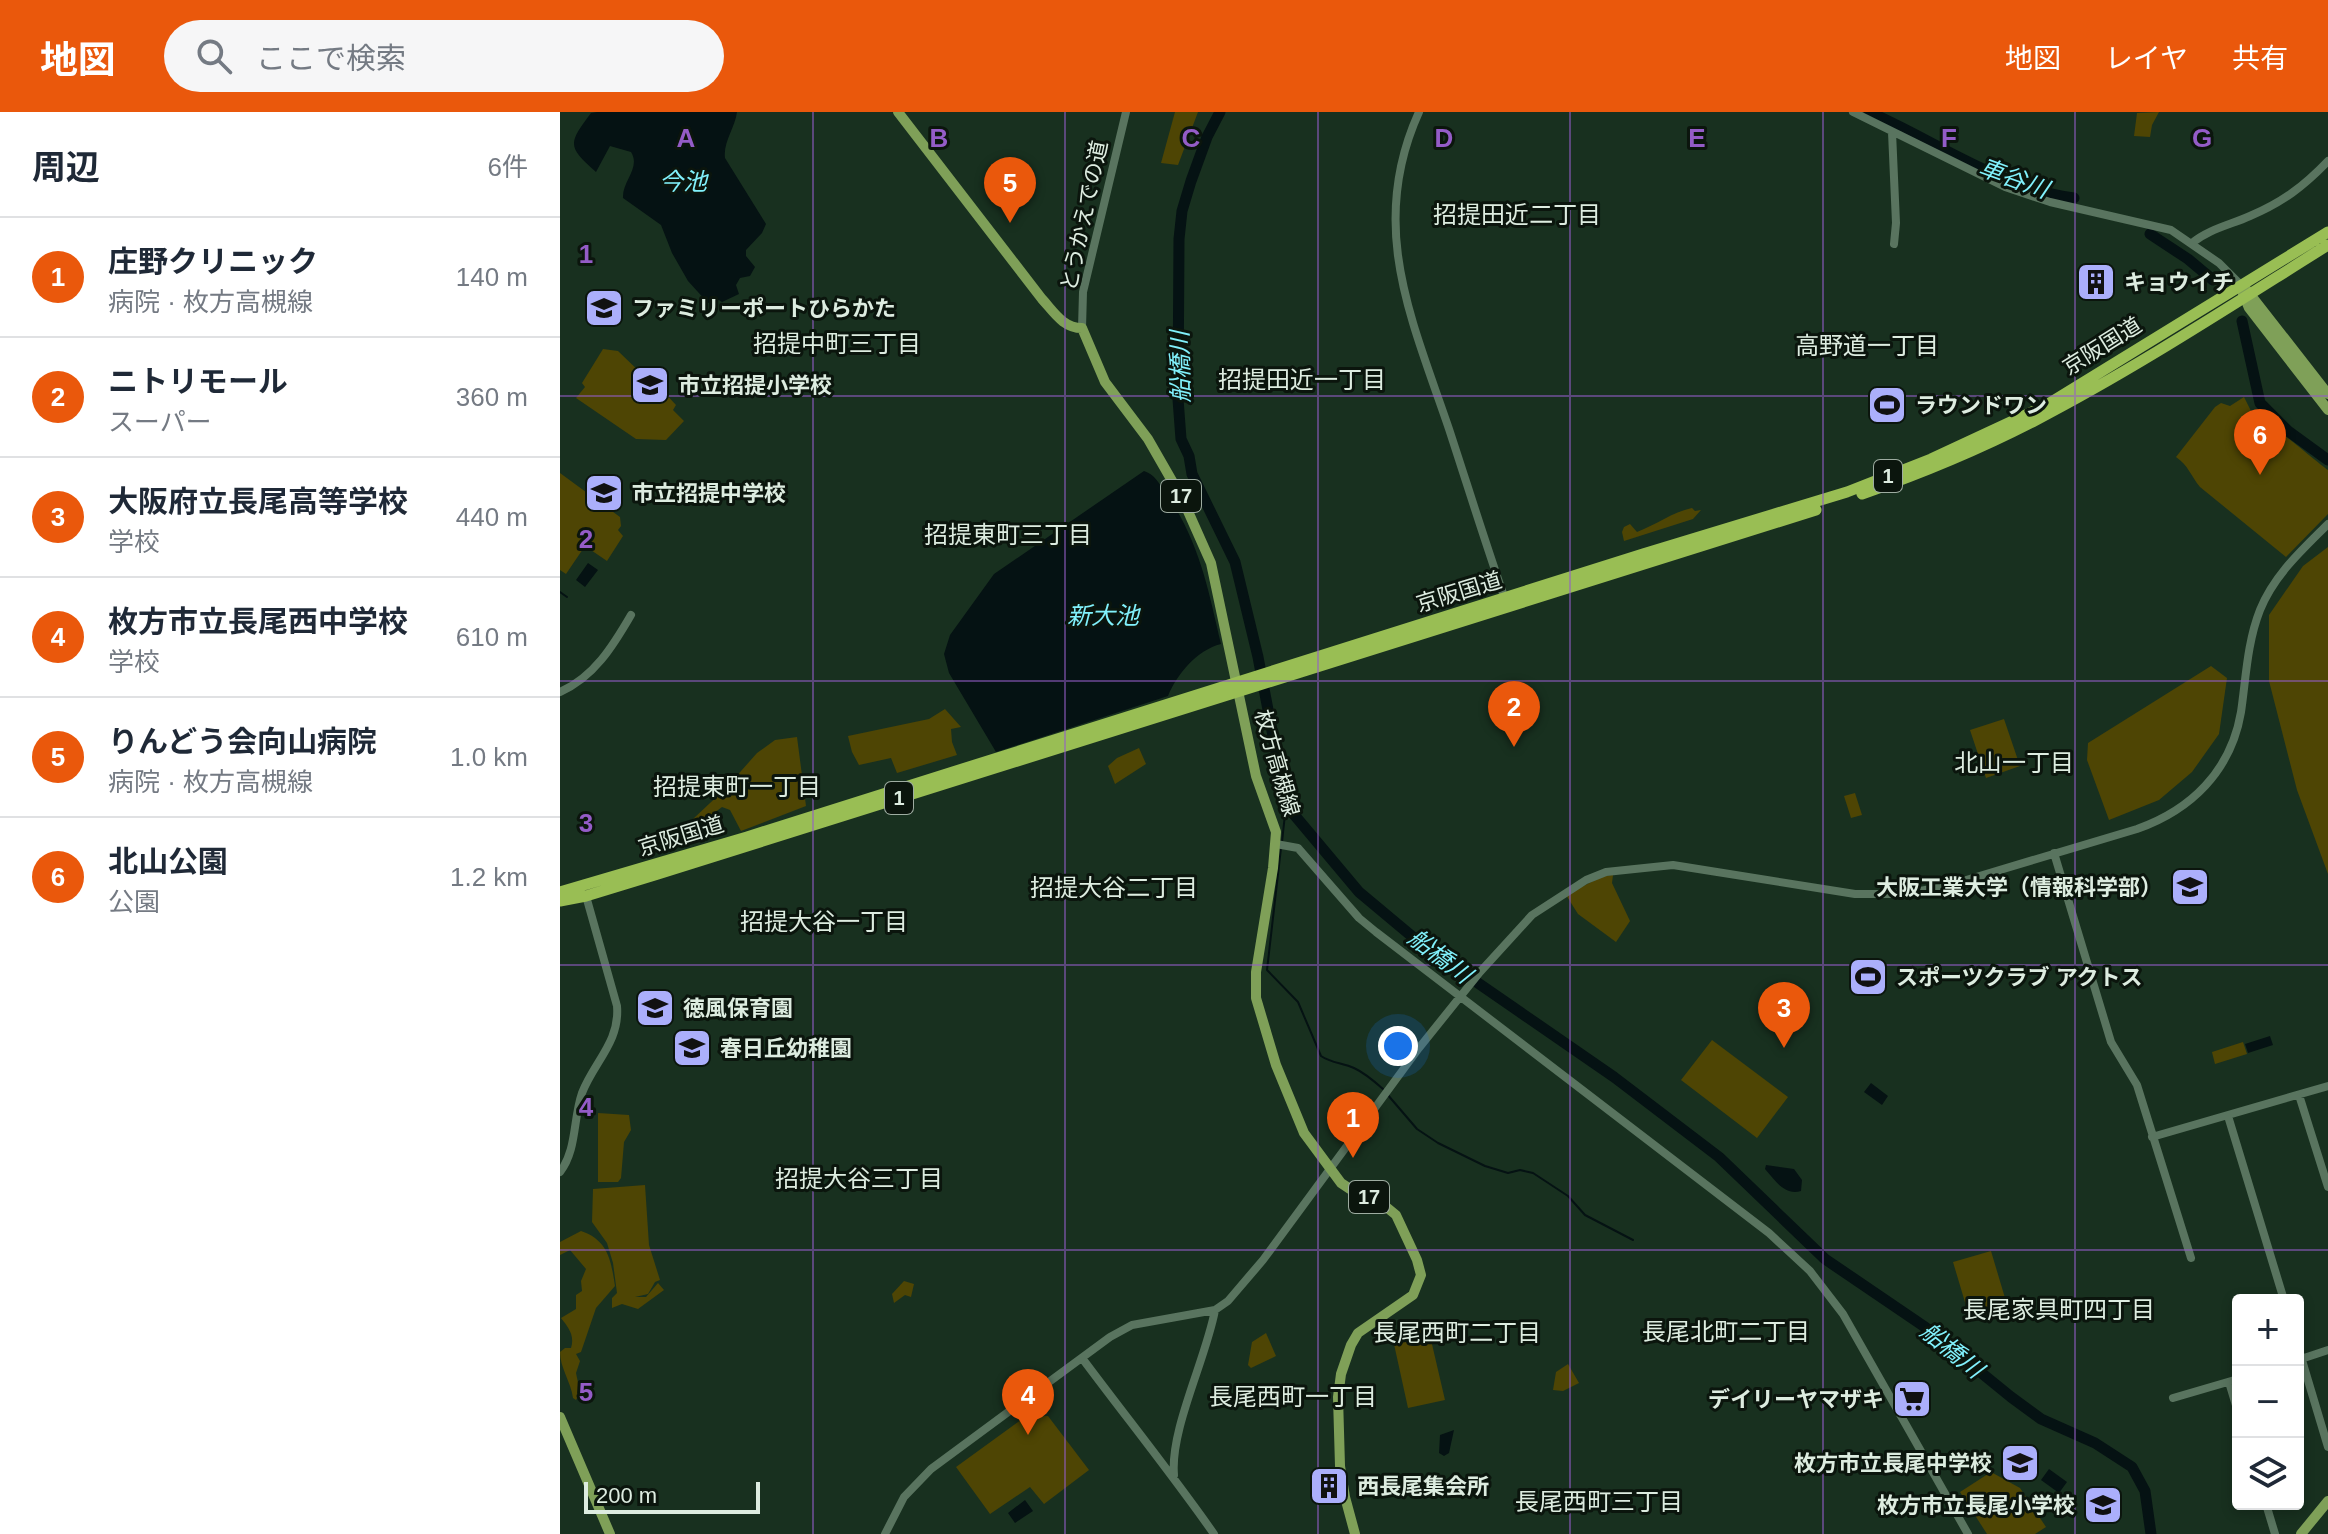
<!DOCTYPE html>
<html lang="ja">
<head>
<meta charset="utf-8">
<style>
	:root { --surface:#fff; --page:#f6f6f7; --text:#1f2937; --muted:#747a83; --line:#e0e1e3; --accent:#ea580c }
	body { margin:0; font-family:Arial,"Noto Sans JP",sans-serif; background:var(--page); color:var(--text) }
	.controls { position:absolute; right:24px; bottom:24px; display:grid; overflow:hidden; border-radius:8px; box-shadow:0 4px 12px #0003 }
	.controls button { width:72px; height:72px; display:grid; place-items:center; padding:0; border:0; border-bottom:2px solid var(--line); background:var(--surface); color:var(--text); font:40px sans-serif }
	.scale { position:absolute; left:24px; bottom:20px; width:176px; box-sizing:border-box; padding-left:8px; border:4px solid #ddece0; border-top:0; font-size:22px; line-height:28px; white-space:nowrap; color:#ddece0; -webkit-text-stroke:6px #0b150d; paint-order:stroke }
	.you { position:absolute; left:838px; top:934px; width:28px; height:28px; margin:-20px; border:6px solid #fff; border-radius:50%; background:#1a73e8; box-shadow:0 0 0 12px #1a73e833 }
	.badge { display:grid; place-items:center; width:52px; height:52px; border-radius:50%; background:var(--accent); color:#fff; font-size:26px; font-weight:700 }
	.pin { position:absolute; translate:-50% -66px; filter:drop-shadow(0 2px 4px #0008) }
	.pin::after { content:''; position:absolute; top:42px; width:28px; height:24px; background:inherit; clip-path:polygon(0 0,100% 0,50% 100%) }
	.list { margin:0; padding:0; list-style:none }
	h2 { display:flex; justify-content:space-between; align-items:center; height:104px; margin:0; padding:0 32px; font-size:34px }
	h2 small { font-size:26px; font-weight:400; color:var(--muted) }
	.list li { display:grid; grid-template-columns:52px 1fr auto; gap:24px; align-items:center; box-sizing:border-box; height:120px; padding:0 32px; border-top:2px solid var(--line) }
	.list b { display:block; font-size:30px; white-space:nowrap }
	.list p { margin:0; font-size:26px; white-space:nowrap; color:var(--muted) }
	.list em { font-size:26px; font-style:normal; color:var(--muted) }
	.icon { flex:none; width:44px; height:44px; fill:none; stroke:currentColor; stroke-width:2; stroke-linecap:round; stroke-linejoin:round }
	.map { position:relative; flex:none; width:1768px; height:1422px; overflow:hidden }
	header { display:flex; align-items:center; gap:48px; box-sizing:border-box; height:112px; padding:0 40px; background:var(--accent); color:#fff }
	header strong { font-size:38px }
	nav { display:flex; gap:44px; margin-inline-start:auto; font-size:28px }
	.search { width:560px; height:72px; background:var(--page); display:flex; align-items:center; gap:20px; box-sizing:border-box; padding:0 28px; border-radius:44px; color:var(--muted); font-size:30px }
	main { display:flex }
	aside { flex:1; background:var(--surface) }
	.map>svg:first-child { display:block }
</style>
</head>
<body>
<header>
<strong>地図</strong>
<div class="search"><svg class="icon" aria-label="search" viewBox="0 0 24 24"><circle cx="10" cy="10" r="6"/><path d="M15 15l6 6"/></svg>ここで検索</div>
<nav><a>地図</a><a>レイヤ</a><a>共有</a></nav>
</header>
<main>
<aside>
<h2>周辺<small>6件</small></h2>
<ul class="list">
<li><span class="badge">1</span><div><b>庄野クリニック</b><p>病院 · 枚方高槻線</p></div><em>140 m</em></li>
<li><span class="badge">2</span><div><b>ニトリモール</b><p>スーパー</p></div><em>360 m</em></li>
<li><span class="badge">3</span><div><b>大阪府立長尾高等学校</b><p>学校</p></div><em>440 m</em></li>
<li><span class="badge">4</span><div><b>枚方市立長尾西中学校</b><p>学校</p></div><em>610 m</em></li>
<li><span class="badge">5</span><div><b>りんどう会向山病院</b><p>病院 · 枚方高槻線</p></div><em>1.0 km</em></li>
<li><span class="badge">6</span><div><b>北山公園</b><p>公園</p></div><em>1.2 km</em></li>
</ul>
</aside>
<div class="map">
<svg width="1768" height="1422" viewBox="0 0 1768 1422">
	<rect width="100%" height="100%" fill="#18301f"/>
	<!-- green -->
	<path fill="#4e4504" d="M615 0H638L618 53 601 51Z
		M1599 0 1592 13 1590 25 1574 24 1577 1Z
		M43 237 58 239 85 265 88 263 116 293 113 298 124 309 106 328 76 327 16 286 25 275 22 271Z
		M1684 285 1692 301C1702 303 1754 348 1768 358V402L1726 445 1640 375C1631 364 1628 353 1616 345L1655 295 1661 291 1670 294Z
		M0 361 60 405 61 414 58 418 63 424 47 449 25 434 6 462 0 458Z
		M1132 396 1135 399 1141 398 1133 407 1064 429 1062 420 1064 415 1070 412 1077 420C1096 413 1112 400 1132 396Z
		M1768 435V762L1737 678 1709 569V503L1743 454Z
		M1651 554 1667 566 1659 622 1632 660 1599 688 1549 708 1527 648 1528 631Z
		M385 597 401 615 391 617 392 630 397 643 337 661 331 646 299 653 292 640 288 624 369 607Z
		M1444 607 1460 654 1426 666 1410 618Z
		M237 625 246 694 181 719 170 698 162 695 137 714 133 707 166 676 197 641 215 628Z
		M579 636 586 652 555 672 548 654 557 646Z
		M1295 681 1302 703 1291 706 1284 684Z
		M1053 763 1052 771 1070 809 1056 830 1018 802 1006 783 1043 764Z
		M1152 928 1228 985 1197 1026 1121 968Z
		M1683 930 1687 942 1655 952 1652 940Z
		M38 1001 69 1003 71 1018 64 1030 61 1066 58 1070H38Z
		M85 1073 89 1133 100 1168 95 1170 88 1182 75 1185H86L98 1171 104 1178 78 1197 62 1192 52 1196V1186L57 1181 53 1151 47 1131 32 1110 33 1077Z
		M21 1119C48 1128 51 1148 55 1174L36 1196 21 1240 16 1242 20 1249 16 1261 20 1280 16 1288 13 1286C11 1270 0 1256 0 1240L5 1236H11C15 1223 8 1215 1 1206L16 1197V1183L22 1179 21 1169 26 1157 10 1138 0 1143V1130Z
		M1431 1139 1448 1196 1410 1207 1393 1150Z
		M344 1169 354 1172 351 1185 345 1183 334 1191 332 1182Z
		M868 1215 885 1288 848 1296 832 1223Z
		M706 1221 716 1244 691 1256 688 1253 692 1230Z
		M1008 1252 1019 1271 1003 1279 993 1278 996 1260Z
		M488 1304 529 1358 484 1392 470 1375 430 1402 396 1355 465 1305Z
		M1431 1360 1460 1376 1486 1415 1475 1422H1427L1400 1380Z"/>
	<!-- water -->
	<path fill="#051213" d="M37 0H177C175 16 163 30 165 46L206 112 202 121 186 138V144L195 155 190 164 180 166 176 173 179 182 162 190 159 188 148 191 128 169 112 141 101 113 63 86C62 69 81 56 71 40L50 34 36 60C7 34 8 32 31 1Z
		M584 359C594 362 599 371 605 380 639 428 648 476 661 532 637 538 617 562 608 584L436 640 389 561 384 542 390 523 434 462Z
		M28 451 38 458 25 475 16 468Z
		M1710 924 1713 933 1688 941 1685 932Z
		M1311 971 1328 984 1322 993 1304 980Z
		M1206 1053 1234 1057 1242 1068 1241 1079C1224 1084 1215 1068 1205 1057Z
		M894 1318 889 1341 884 1344 879 1341 880 1323Z
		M1489 1357 1507 1370 1499 1381 1481 1368Z
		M465 1388 473 1399 455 1411 448 1401Z"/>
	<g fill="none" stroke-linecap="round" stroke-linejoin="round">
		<!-- stream -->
		<path stroke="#051213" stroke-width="2" d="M0 480 7 485
			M722 730 726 693
			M721 736 707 858 738 890 761 944C771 951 783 951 794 956 805 961 814 969 823 977
			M827 982 857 1017 878 1031 925 1054 948 1061 960 1058 973 1061 1008 1084 1025 1103 1073 1128"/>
		<!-- river -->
		<path stroke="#051213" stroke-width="11" d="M660 0 647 25 631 69 622 99 619 127 618 287 621 327 629 344 632 362 675 450 698 545 726 693 799 780 860 831 1054 965 1159 1045 1265 1147 1365 1215 1451 1285 1481 1307 1535 1331 1572 1355 1585 1379 1591 1422
			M1309 0C1377 30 1440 76 1514 86
			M1590 122 1628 147 1653 168
			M1682 209 1700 291 1728 319 1768 348"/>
		<!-- minor -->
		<path stroke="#59745f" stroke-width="8" d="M859 0C807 114 852 208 889 317 908 375 926 433 946 490
			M1293 0 1445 75 1490 90 1611 118 1659 151 1681 173
			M1332 20 1336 111 1334 132
			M1632 131C1649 117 1670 113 1690 104 1723 90 1744 74 1768 49
			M522 216 523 180 566 0
			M0 580C34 565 53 534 71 503
			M716 732 738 736 799 806 816 820 1209 1121 1250 1159 1283 1202 1408 1422
			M1494 741 1551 930 1577 973 1631 1146
			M1739 983 1768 1075
			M1668 1004 1724 1188
			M1592 1025 1768 974
			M0 1060C17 1038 13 1007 22 981 34 950 60 930 57 894L26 784
			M1738 1235 1768 1335
			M522 1246C566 1305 612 1362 654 1422
			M1738 1248 1768 1238
			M1669 1270 1678 1300
			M1613 1286 1678 1267
			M614 1363C610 1317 646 1247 655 1198
			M1706 1392 1715 1422
			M325 1422 344 1385 371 1357 550 1225 572 1213 655 1198 668 1189 703 1148 859 936 920 860 972 803 1026 768 1046 760 1113 753 1295 782H1342L1383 775 1577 717C1631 698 1671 659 1681 600 1686 566 1687 531 1700 498 1714 463 1742 438 1768 412"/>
		<!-- major -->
		<path stroke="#7fa058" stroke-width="10" d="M338 0 482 187C494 200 503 216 522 216L545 270 588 327 623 388 651 451 696 664 716 720 713 756 696 860V886L716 953 744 1021 781 1071 790 1077 819 1089 836 1103 857 1148 861 1163 853 1183 798 1221 791 1233 781 1262 778 1285 780 1354 785 1385 795 1422
			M1686 177 1768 282
			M1682 179 1689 196 1768 298
			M0 1305 50 1422
			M1741 1422 1768 1389"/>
		<!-- highway -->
		<path stroke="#99be54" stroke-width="11" d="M1302 382C1362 361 1420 337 1476 308 1576 256 1672 193 1768 133
			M0 780 187 725 1083 442 1287 380 1371 347 1485 294 1768 120
			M0 789 26 784 98 762 1256 398"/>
	</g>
	<!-- grid -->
	<path fill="none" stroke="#945cc7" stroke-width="2" stroke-opacity="0.55" d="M253 0V1422M505 0V1422M758 0V1422M1010 0V1422M1263 0V1422M1515 0V1422M0 284H1768M0 569H1768M0 853H1768M0 1138H1768"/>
	<!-- icons -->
	<defs>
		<g id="building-square" transform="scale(2)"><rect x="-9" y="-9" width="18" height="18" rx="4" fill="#abaffb" stroke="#0b150d"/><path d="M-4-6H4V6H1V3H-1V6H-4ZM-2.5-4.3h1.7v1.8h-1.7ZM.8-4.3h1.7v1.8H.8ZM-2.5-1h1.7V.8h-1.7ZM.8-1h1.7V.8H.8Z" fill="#111"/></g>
		<g id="school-square" transform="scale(2)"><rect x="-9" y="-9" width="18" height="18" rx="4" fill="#abaffb" stroke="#0b150d"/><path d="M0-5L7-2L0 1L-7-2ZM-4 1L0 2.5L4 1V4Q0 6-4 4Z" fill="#111"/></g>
		<g id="stadium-square" transform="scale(2)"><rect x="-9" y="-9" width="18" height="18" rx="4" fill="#abaffb" stroke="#0b150d"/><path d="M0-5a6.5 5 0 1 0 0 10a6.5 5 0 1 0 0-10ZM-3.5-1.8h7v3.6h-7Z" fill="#111"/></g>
		<g id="university-square" transform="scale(2)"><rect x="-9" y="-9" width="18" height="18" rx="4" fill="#abaffb" stroke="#0b150d"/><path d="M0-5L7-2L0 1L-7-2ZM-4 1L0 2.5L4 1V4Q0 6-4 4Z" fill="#111"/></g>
		<g id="supermarket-square" transform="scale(2)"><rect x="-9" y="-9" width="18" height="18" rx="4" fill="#abaffb" stroke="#0b150d"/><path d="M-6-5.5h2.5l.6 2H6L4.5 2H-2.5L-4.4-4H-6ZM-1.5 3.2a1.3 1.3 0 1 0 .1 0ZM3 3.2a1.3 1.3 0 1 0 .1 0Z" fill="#111"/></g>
	</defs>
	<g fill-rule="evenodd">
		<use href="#building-square" x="1536" y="170"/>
		<use href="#school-square" x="44" y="196"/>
		<use href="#school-square" x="90" y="273"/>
		<use href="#stadium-square" x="1327" y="293"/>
		<use href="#school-square" x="44" y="381"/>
		<use href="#university-square" x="1630" y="775"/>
		<use href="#stadium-square" x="1308" y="865"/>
		<use href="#school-square" x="95" y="896"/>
		<use href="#school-square" x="132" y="936"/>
		<use href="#supermarket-square" x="1352" y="1287"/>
		<use href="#school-square" x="1460" y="1351"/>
		<use href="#building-square" x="769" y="1374"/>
		<use href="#school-square" x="1543" y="1393"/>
	</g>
	<g text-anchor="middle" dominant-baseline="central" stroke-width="6" stroke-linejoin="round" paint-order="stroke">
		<!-- shield labels -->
		<g fill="#0b150d" stroke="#9eaca1" stroke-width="2">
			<rect x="1314" y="348" width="28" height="32" rx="6"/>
			<rect x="601" y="368" width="40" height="32" rx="6"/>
			<rect x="325" y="670" width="28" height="32" rx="6"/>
			<rect x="789" y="1069" width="40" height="32" rx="6"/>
		</g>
		<g font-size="20" font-weight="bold" fill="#ddece0">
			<text x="1328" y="364">1</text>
			<text x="621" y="384">17</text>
			<text x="339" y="686">1</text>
			<text x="809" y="1085">17</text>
		</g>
		<!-- street labels -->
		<g font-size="22" fill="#ddece0" stroke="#0b150d">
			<text transform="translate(524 104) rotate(-78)">とうかえでの道</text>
			<text transform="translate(1542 234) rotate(-32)">京阪国道</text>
			<text transform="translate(899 480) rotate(-17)">京阪国道</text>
			<text transform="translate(717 651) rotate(74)">枚方高槻線</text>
			<text transform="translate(121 724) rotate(-17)">京阪国道</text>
		</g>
		<!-- poi labels -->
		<g font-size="22" font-weight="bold" fill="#ddece0" stroke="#0b150d" text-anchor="start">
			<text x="1564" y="170">キョウイチ</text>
			<text x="72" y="196">ファミリーポートひらかた</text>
			<text x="118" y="273">市立招提小学校</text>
			<text x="1355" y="293">ラウンドワン</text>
			<text x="72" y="381">市立招提中学校</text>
			<text x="1602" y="775" text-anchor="end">大阪工業大学（情報科学部）</text>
			<text x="1336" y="865">スポーツクラブ アクトス</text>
			<text x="123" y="896">徳風保育園</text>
			<text x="160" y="936">春日丘幼稚園</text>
			<text x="1324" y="1287" text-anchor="end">デイリーヤマザキ</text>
			<text x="1432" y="1351" text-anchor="end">枚方市立長尾中学校</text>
			<text x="797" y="1374">西長尾集会所</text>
			<text x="1515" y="1393" text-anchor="end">枚方市立長尾小学校</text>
		</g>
		<!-- water labels -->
		<g font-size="24" font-style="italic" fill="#81f1fc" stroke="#0b150d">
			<text transform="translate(1454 66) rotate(20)">車谷川</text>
			<text x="123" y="69">今池</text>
			<text transform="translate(620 255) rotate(-91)">船橋川</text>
			<text x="543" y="503">新大池</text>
			<text transform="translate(880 844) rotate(37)">船橋川</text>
			<text transform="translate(1392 1238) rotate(39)">船橋川</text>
		</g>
		<!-- neighbourhood labels -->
		<g font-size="24" fill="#ddece0" stroke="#0b150d">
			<text x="957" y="102">招提田近二丁目</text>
			<text x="277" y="231">招提中町三丁目</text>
			<text x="1307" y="233">高野道一丁目</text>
			<text x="742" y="267">招提田近一丁目</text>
			<text x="448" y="422">招提東町三丁目</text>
			<text x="1454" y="650">北山一丁目</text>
			<text x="177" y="674">招提東町一丁目</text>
			<text x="554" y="775">招提大谷二丁目</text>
			<text x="264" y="809">招提大谷一丁目</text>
			<text x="299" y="1066">招提大谷三丁目</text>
			<text x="1499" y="1197">長尾家具町四丁目</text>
			<text x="1166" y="1219">長尾北町二丁目</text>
			<text x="897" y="1220">長尾西町二丁目</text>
			<text x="733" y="1284">長尾西町一丁目</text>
			<text x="1039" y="1389">長尾西町三丁目</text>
		</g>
	</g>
	<g font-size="26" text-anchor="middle" font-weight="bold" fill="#945cc7" stroke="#0b150d" stroke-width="6" stroke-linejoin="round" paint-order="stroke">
		<text x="126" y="35">A</text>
		<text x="379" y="35">B</text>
		<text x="631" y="35">C</text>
		<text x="884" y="35">D</text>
		<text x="1137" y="35">E</text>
		<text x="1389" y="35">F</text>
		<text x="1642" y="35">G</text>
		<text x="26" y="151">1</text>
		<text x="26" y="436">2</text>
		<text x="26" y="720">3</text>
		<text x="26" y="1004">4</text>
		<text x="26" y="1289">5</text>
	</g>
</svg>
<div class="controls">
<button>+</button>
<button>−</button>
<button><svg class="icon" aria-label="layers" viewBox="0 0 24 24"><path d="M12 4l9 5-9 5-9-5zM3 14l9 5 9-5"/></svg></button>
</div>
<div class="scale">200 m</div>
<div class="you"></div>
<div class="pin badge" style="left:793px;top:1046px">1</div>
<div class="pin badge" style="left:954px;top:635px">2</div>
<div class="pin badge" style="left:1224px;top:936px">3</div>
<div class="pin badge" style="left:468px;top:1323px">4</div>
<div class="pin badge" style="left:450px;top:111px">5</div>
<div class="pin badge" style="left:1700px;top:363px">6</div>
</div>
</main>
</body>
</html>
